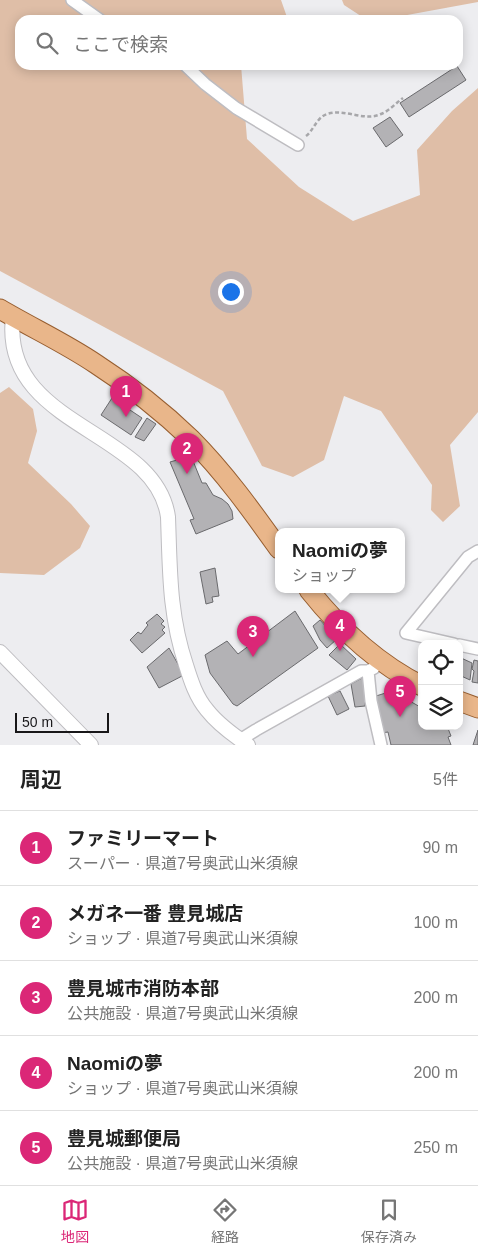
<!DOCTYPE html>
<html lang="ja">
<head>
<meta charset="utf-8">
<style>
	:root { --surface:#fff; --page:#f6f6f6; --text:#222; --muted:#767676; --line:#e0e0e0; --accent:#db2777 }
	body { margin:0; font-family:Helvetica,"Noto Sans JP",sans-serif; background:var(--page); color:var(--text) }
	.controls { position:absolute; right:15px; bottom:15px; display:grid; overflow:hidden; border-radius:10px; box-shadow:0 2px 12px #0003 }
	.controls button { width:45px; height:45px; display:grid; place-items:center; padding:0; border:0; border-bottom:1px solid var(--line); background:var(--surface); color:var(--text); font:25px sans-serif }
	.scale { position:absolute; left:15px; bottom:12px; width:94px; box-sizing:border-box; padding-left:5px; border:2px solid #181719; border-top:0; font-size:14px; line-height:18px; white-space:nowrap; color:#181719; -webkit-text-stroke:4px #ededf0; paint-order:stroke }
	.you { position:absolute; left:230px; top:291px; width:18px; height:18px; margin:-12px; border:4px solid #fff; border-radius:50%; background:#1a73e8; box-shadow:0 0 0 8px #1a73e833 }
	.badge { display:grid; place-items:center; width:32px; height:32px; border-radius:50%; background:var(--accent); color:#fff; font-size:16px; font-weight:700 }
	.pin { position:absolute; translate:-50% -41px; filter:drop-shadow(0 1px 2px #0008) }
	.pin::after { content:''; position:absolute; top:26px; width:18px; height:15px; background:inherit; clip-path:polygon(0 0,100% 0,50% 100%) }
	.popup { position:absolute; left:275px; top:528px; width:130px; height:65px; box-sizing:border-box; display:grid; place-content:center; border-radius:10px; background:var(--surface); filter:drop-shadow(0 1px 4px #0005); font-size:16px; white-space:nowrap; color:var(--muted) }
	.popup b { font-size:19px; color:var(--text) }
	.popup::after { content:''; position:absolute; left:50%; top:100%; margin-left:-10px; border:10px solid transparent; border-top-color:var(--surface) }
	.list { margin:0; padding:0; list-style:none }
	h2 { display:flex; justify-content:space-between; align-items:center; height:65px; margin:0; padding:0 20px; font-size:21px }
	h2 small { font-size:16px; font-weight:400; color:var(--muted) }
	.list li { display:grid; grid-template-columns:32px 1fr auto; gap:15px; align-items:center; box-sizing:border-box; height:75px; padding:0 20px; border-top:1px solid var(--line) }
	.list b { display:block; font-size:19px; white-space:nowrap }
	.list p { margin:0; font-size:16px; white-space:nowrap; color:var(--muted) }
	.list em { font-size:16px; font-style:normal; color:var(--muted) }
	.icon { flex:none; width:28px; height:28px; fill:none; stroke:currentColor; stroke-width:2; stroke-linecap:round; stroke-linejoin:round }
	.map { position:relative; flex:none; width:478px; height:745px; overflow:hidden }
	.search { position:absolute; background:var(--surface); box-shadow:0 2px 12px #0003; left:15px; right:15px; top:15px; height:55px; display:flex; align-items:center; gap:12px; box-sizing:border-box; padding:0 18px; border-radius:15px; color:var(--muted); font-size:19px }
	.sheet { height:440px; background:var(--surface) }
	nav { display:flex; justify-content:space-around; align-items:center; box-sizing:border-box; height:70px; border-top:1px solid var(--line); background:var(--surface); font-size:14px; color:var(--muted) }
	nav a { display:grid; justify-items:center; gap:2px }
	nav .on { color:var(--accent) }
	.map>svg:first-child { display:block }
</style>
</head>
<body>
<div class="map">
<svg width="478" height="745" viewBox="0 0 478 745">
	<rect width="100%" height="100%" fill="#ededf0"/>
	<!-- green -->
	<path fill="#dfbea7" d="M0 0H281L288 20H20V65H241L247 139 299 187 353 221 420 195 417 150 452 111 478 88V412L450 445 460 506 443 522 431 510 432 485 381 411 344 396 324 460 293 477 262 466 223 391 0 271Z
		M342 0H478V2L380 20H367L344 5Z
		M9 387 33 409 37 431 28 463 71 504 90 526 80 548 44 575 0 573V393Z"/>
	<!-- building -->
	<path fill="#b3b2b5" stroke="#6a6a6d" d="M457 66 466 80 409 117 400 103Z
		M390 117 403 135 386 147 373 128Z
		M112 398 142 418 131 435 101 415Z
		M147 418 156 424 144 441 135 437Z
		M191 456 202 483H206L213 495 222 499 228 504 232 511 233 519 196 534 190 520 194 519 170 462Z
		M215 568 219 596 212 597 213 602 206 604 200 572Z
		M295 611 318 648 237 706 233 704 210 673 205 655 227 641 238 654Z
		M157 614 164 621 161 624 165 627 162 630 165 633 142 653 130 640 138 632 141 634 148 625 146 623Z
		M320 620 337 639 327 648 320 640 313 626Z
		M340 644 356 659 347 670 329 655Z
		M169 648 184 675 159 688 147 667Z
		M459 657 472 663 470 680 459 675Z
		M474 660 478 661V683L472 682 474 671 472 669Z
		M366 676 369 700H365V706L355 707 351 684Z
		M340 691 349 709 337 715 328 696Z
		M392 691 422 708V726H447L451 736 448 737 451 745H391L388 732 381 733 376 696Z
		M478 730V745H473Z"/>
	<g fill="none" stroke-linecap="round" stroke-linejoin="round">
		<!-- minor casing -->
		<g stroke="#bebdc1" stroke-width="14">
			<path id="minor" d="M72 0 100 20
				M185 65 205 84 236 108 298 145
				M454 644 406 633 468 557 478 551
				M459 645 478 649
				M374 668 368 671 371 701 381 745
				M240 740 256 730 361 671H368"/>
		</g>
		<!-- tertiary casing -->
		<g stroke="#bebdc1" stroke-width="16">
			<path id="tertiary" d="M13 317C0 428 156 429 168 517 170 570 169 614 186 665 191 681 196 697 207 710 218 724 233 735 248 745
				M0 652 91 745"/>
		</g>
		<!-- primary casing -->
		<g stroke="#975e30" stroke-width="21">
			<path id="primary" d="M0 309C32 328 65 343 96 364 130 386 162 411 191 439 224 472 252 511 279 549
				M309 590C340 629 376 663 422 686
				M459 701 478 708"/>
		</g>
		<!-- path -->
		<path stroke="#a7a7aa" stroke-width="2.5" stroke-dasharray="4 2.5" stroke-linecap="butt" d="M306 136C314 130 316 118 327 114 345 108 364 122 381 114 389 111 396 103 403 98"/>
		<!-- minor -->
		<use href="#minor" stroke="#fff" stroke-width="11"/>
		<!-- tertiary -->
		<use href="#tertiary" stroke="#fff" stroke-width="14"/>
		<!-- primary -->
		<use href="#primary" stroke="#e9b68a" stroke-width="19"/>
	</g>
</svg>
<div class="controls">
<button><svg class="icon" aria-label="locate" viewBox="0 0 24 24"><circle cx="12" cy="12" r="6"/><path d="M12 2v4M12 18v4M2 12h4M18 12h4"/></svg></button>
<button><svg class="icon" aria-label="layers" viewBox="0 0 24 24"><path d="M12 4l9 5-9 5-9-5zM3 14l9 5 9-5"/></svg></button>
</div>
<div class="scale">50 m</div>
<div class="you"></div>
<div class="pin badge" style="left:126px;top:417px">1</div>
<div class="pin badge" style="left:187px;top:474px">2</div>
<div class="pin badge" style="left:253px;top:657px">3</div>
<div class="pin badge" style="left:340px;top:651px">4</div>
<div class="popup"><b>Naomiの夢</b>ショップ</div>
<div class="pin badge" style="left:400px;top:717px">5</div>
<div class="search"><svg class="icon" aria-label="search" viewBox="0 0 24 24"><circle cx="10" cy="10" r="6"/><path d="M15 15l6 6"/></svg>ここで検索</div>
</div>
<section class="sheet">
<h2>周辺<small>5件</small></h2>
<ul class="list">
<li><span class="badge">1</span><div><b>ファミリーマート</b><p>スーパー · 県道7号奥武山米須線</p></div><em>90 m</em></li>
<li><span class="badge">2</span><div><b>メガネ一番 豊見城店</b><p>ショップ · 県道7号奥武山米須線</p></div><em>100 m</em></li>
<li><span class="badge">3</span><div><b>豊見城市消防本部</b><p>公共施設 · 県道7号奥武山米須線</p></div><em>200 m</em></li>
<li><span class="badge">4</span><div><b>Naomiの夢</b><p>ショップ · 県道7号奥武山米須線</p></div><em>200 m</em></li>
<li><span class="badge">5</span><div><b>豊見城郵便局</b><p>公共施設 · 県道7号奥武山米須線</p></div><em>250 m</em></li>
</ul>
</section>
<nav>
<a class="on"><svg class="icon" aria-label="map" viewBox="0 0 24 24"><path d="M3 6l6-2 6 2 6-2v14l-6 2-6-2-6 2zM9 4v14M15 6v14"/></svg>地図</a>
<a><svg class="icon" aria-label="directions" viewBox="0 0 24 24"><path d="M12 3l9 9-9 9-9-9zM9 14v-3h6M13 9l2 2-2 2"/></svg>経路</a>
<a><svg class="icon" aria-label="saved" viewBox="0 0 24 24"><path d="M7 4h10v16l-5-4-5 4z"/></svg>保存済み</a>
</nav>
</body>
</html>
